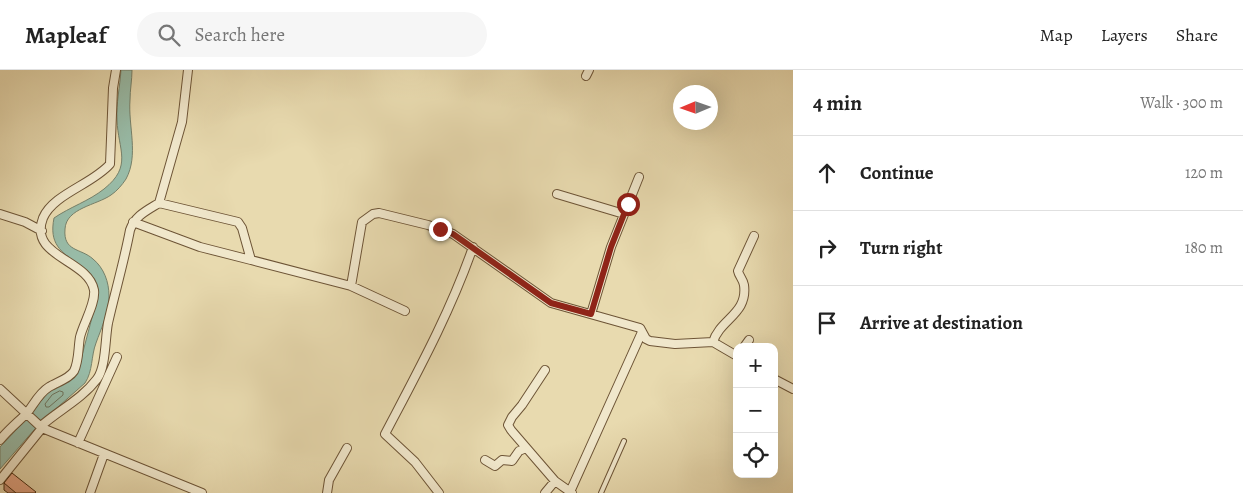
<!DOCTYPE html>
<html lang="en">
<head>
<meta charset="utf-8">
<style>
	:root { --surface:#fff; --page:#f6f6f6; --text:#222; --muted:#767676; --line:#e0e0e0 }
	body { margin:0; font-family:Alegreya,serif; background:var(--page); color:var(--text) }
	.controls { position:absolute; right:15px; bottom:15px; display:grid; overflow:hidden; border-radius:10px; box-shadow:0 5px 20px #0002 }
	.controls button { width:45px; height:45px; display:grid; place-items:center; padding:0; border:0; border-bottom:1px solid var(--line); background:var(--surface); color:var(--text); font:25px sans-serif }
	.compass { position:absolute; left:673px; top:15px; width:45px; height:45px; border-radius:50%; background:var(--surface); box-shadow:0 5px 20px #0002; rotate:268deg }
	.stop { position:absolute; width:15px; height:15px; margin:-11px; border:4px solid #8f2418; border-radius:50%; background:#fff }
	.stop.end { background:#8f2418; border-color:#fff; box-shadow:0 1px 5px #0008 }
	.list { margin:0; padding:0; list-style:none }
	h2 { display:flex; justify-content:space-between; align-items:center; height:65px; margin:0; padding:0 20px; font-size:21px }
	h2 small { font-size:16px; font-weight:400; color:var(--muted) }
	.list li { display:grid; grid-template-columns:32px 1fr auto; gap:15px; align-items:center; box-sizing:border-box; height:75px; padding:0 20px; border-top:1px solid var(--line) }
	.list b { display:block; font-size:19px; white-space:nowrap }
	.list em { font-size:16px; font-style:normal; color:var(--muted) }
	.icon { flex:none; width:28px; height:28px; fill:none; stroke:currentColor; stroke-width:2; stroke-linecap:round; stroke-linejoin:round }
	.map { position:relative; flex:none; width:793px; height:423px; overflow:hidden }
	header { display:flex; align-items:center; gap:30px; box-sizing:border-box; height:70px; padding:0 25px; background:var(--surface); border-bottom:1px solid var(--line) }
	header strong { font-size:24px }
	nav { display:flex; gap:28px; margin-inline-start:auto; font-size:18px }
	.search { width:350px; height:45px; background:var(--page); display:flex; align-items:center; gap:12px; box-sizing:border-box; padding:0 18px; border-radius:28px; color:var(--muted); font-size:19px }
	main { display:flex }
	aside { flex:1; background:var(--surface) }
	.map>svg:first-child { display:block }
</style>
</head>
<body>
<header>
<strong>Mapleaf</strong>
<div class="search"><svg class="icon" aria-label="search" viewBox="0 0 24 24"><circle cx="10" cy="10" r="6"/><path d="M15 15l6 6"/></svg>Search here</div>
<nav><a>Map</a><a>Layers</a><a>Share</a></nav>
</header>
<main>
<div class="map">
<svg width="793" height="423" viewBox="0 0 793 423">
	<rect width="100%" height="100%" fill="#e8daaf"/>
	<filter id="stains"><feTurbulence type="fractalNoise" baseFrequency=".004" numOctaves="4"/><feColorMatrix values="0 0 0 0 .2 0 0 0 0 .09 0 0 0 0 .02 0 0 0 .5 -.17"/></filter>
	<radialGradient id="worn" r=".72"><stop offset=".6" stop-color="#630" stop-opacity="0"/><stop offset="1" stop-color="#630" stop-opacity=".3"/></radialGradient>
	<!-- water -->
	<path fill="#98bba7" stroke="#768069" d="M121 0H132C132 10 130 20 130 30 128 56 139 85 126 109 122 115 117 121 111 125 97 135 66 138 65 159 63 182 81 178 93 189 104 198 109 212 109 226 109 242 101 259 96 273 91 286 93 301 85 313L41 352 0 399V377L32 343 48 321 74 307 80 293 98 225C97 219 97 212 92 206 89 202 84 199 80 196 60 181 49 174 54 148 70 137 89 131 104 119 133 96 118 80 117 50 116 34 120 16 121 0Z"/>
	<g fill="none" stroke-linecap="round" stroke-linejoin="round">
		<!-- shore -->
		<path stroke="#6e725a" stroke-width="1" d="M60 321 63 322V325L49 337H46L45 334 52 325Z"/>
		<!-- service casing -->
		<g stroke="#6d5436" stroke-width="6">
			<path id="service" d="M601 423 624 371"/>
		</g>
		<!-- minor casing -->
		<g stroke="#6d5436" stroke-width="10">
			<path id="minor" d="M586 6 589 0
				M557 124 624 144
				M159 133 238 152 242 158 251 190 351 216 405 241
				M0 144 25 152 42 161
				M133 152 200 177 251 190
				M351 216 362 152 373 144 379 143 428 155 453 164 551 233 640 258 646 269 650 271 675 274 713 272 737 286
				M591 244 611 177 639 107
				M713 272C720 249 748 244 744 215 743 209 739 206 738 201L754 166
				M744 277 749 270
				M545 300 522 335 512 347 508 355 511 360 555 411 572 423
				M774 309 793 319
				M0 319 42 358 202 423
				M41 356C59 340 82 329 97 309 106 297 105 269 108 253 115 222 124 192 130 160 135 146 146 141 159 133L182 52 188 0
				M0 370C8 360 18 352 27 343 34 334 39 323 49 317 57 312 69 309 74 301 79 291 78 278 80 267 83 254 96 233 94 220 88 189 28 187 43 148 53 124 93 114 110 94L113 18 116 0
				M78 373 117 287
				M485 390 495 396 502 390 512 391 519 381 526 378
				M0 410 42 358
				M570 422 642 262
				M90 423 104 384
				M327 423 329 410 347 378
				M439 423 415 392 385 364C417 303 450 243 473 177
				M545 423 555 411"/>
		</g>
		<!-- service -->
		<use href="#service" stroke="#f0e7cb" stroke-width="4"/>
		<!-- minor -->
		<use href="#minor" stroke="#f0e7cb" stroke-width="8"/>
	</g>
	<!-- wall -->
	<path fill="#c48e72" stroke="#44280d" d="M4 413 36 423H8L4 420Z"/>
	<!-- building -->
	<path fill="#e4a584" stroke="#44280d" d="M12 403 36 422 35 423H16L4 413Z"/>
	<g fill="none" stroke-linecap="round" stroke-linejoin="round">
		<!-- route -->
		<path stroke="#8f2418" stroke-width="6" d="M440 159 453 164 551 233 591 244 611 177 628 134"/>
	</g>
	<rect width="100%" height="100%" filter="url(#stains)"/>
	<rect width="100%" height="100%" fill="url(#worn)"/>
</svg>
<div class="controls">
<button>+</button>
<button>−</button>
<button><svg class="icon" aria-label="locate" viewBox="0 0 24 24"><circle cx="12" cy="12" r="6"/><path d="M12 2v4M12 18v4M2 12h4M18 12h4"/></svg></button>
</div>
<svg class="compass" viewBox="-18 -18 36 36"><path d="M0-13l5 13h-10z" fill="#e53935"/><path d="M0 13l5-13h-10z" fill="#767676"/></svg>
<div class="stop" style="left:628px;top:134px"></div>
<div class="stop end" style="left:440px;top:159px"></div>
</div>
<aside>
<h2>4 min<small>Walk · 300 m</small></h2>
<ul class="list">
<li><svg class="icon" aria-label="ahead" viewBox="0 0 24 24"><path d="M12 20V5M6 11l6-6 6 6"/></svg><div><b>Continue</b></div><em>120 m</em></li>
<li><svg class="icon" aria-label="right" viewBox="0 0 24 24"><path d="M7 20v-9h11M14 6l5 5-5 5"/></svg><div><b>Turn right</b></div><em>180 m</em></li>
<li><svg class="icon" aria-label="arrive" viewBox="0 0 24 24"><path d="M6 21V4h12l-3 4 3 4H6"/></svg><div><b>Arrive at destination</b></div></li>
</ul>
</aside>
</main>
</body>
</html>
